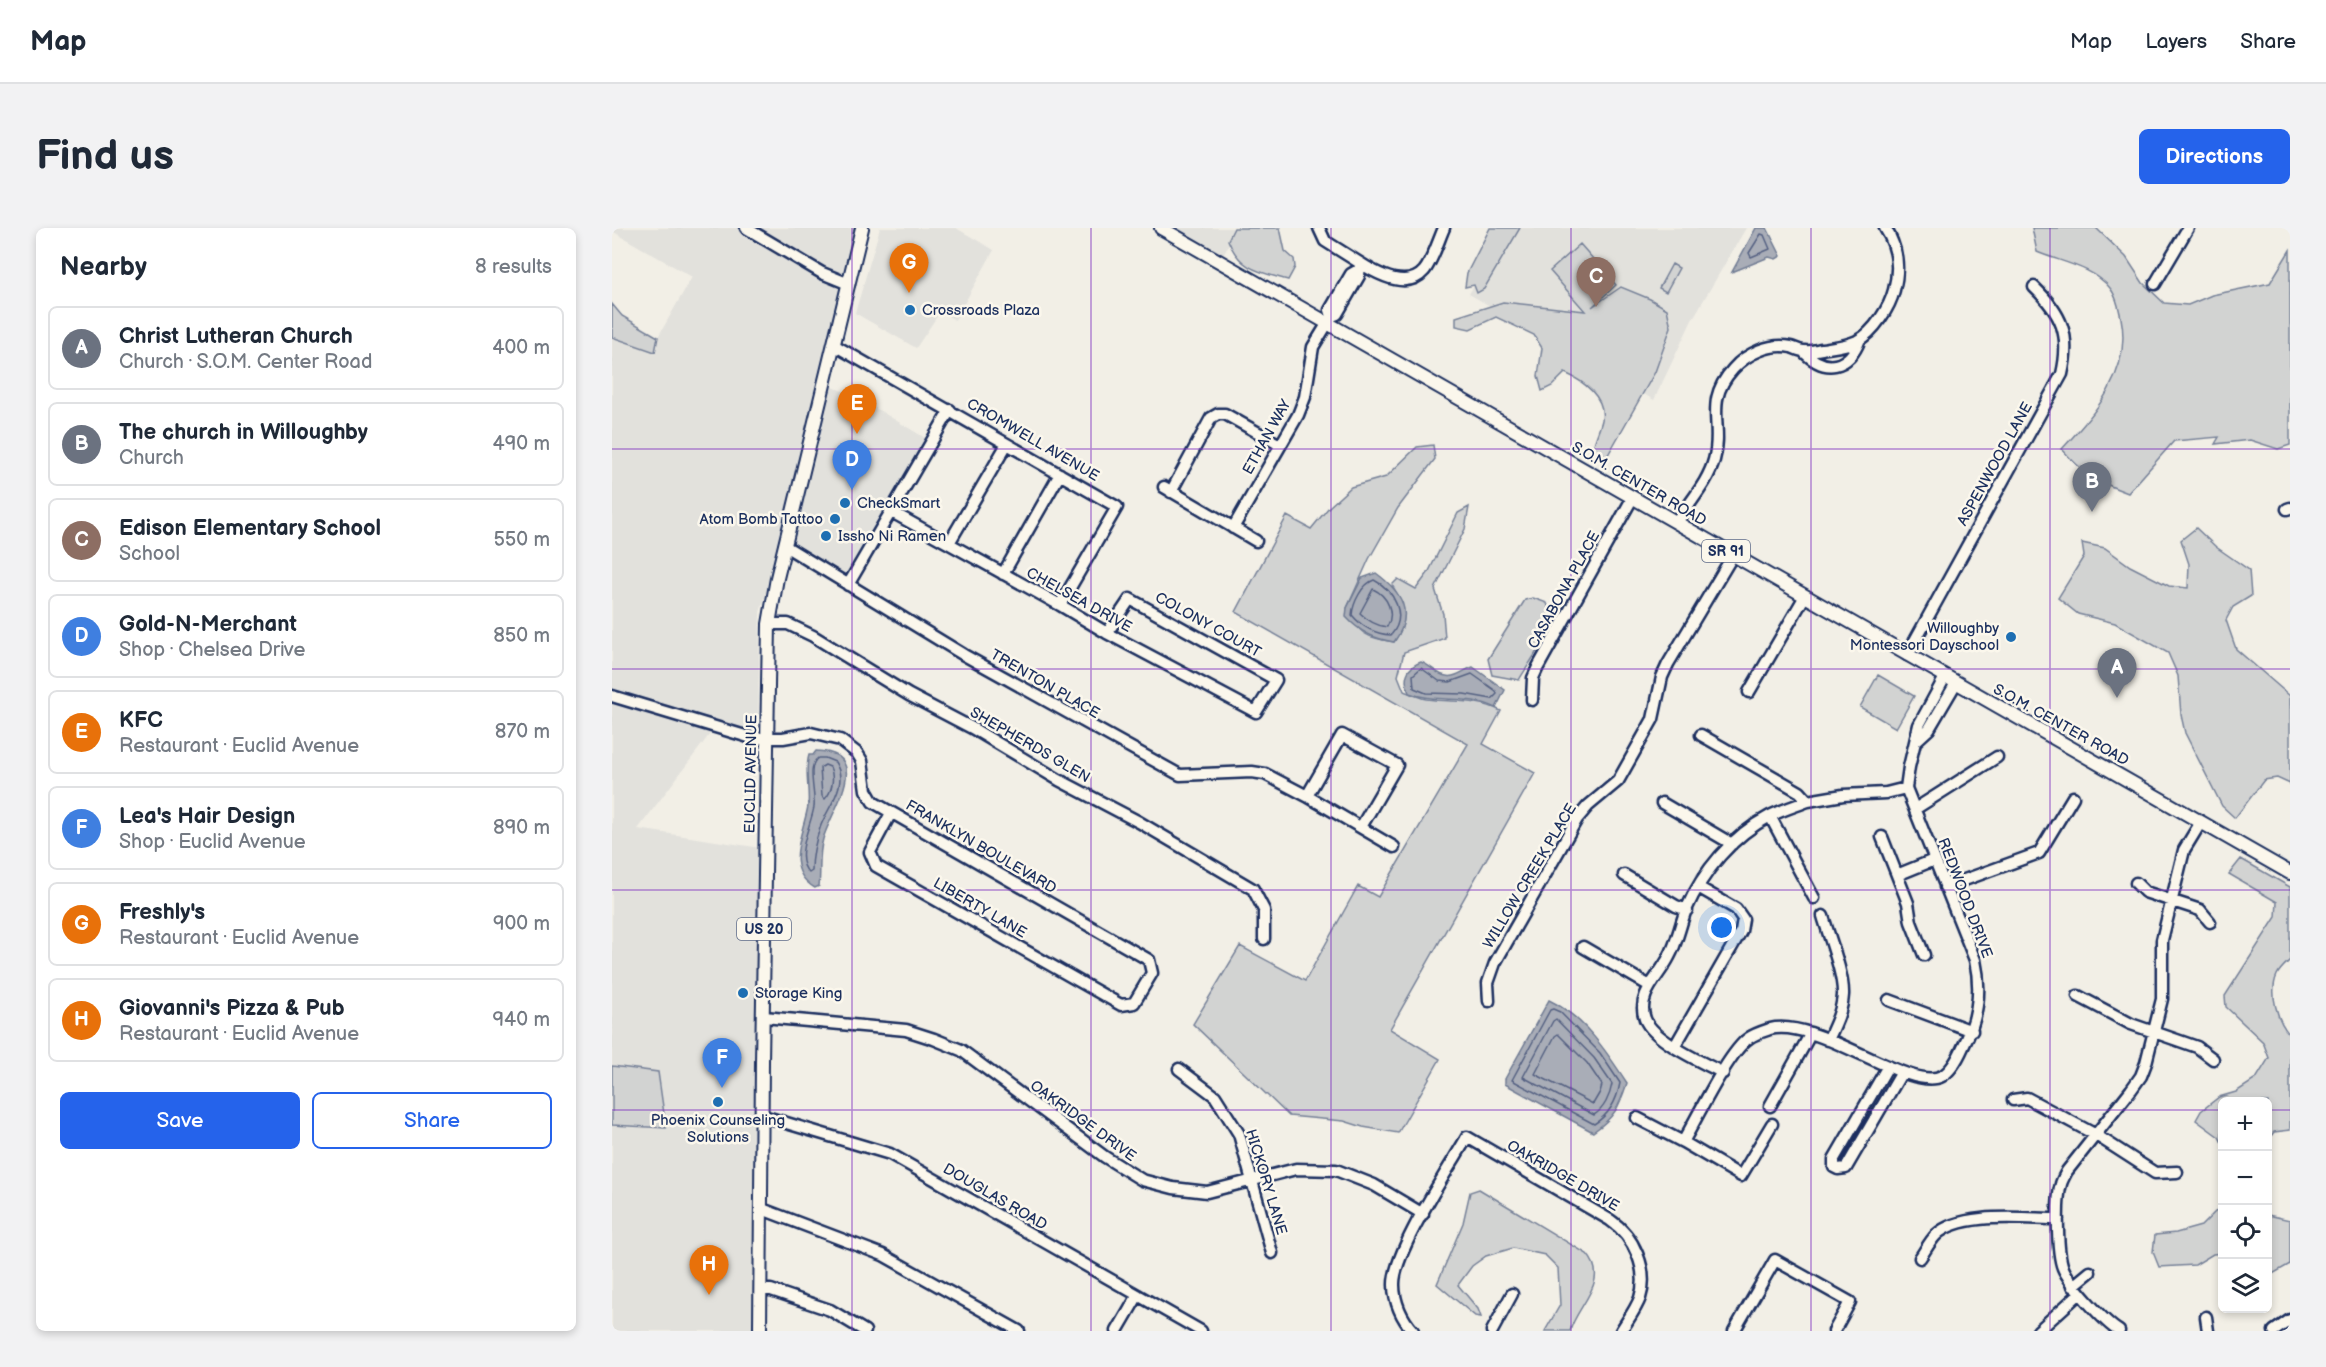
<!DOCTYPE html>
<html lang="en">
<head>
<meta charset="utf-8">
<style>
	:root { --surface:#fff; --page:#f2f2f3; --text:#1f2937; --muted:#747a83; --line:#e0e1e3; --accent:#2563eb }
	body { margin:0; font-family:"Balsamiq Sans",sans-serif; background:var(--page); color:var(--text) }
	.controls { position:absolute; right:18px; bottom:18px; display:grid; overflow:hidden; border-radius:9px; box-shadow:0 3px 9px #0003 }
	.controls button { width:54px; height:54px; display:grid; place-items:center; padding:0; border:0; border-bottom:2px solid var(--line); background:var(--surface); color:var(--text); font:30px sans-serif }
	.you { position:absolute; left:1110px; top:700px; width:21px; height:21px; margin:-15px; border:4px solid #fff; border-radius:50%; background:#1a73e8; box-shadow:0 0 0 9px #1a73e833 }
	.badge { display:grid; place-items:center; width:39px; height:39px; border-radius:50%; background:var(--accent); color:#fff; font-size:20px; font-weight:700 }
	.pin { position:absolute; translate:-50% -50px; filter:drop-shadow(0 2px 3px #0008) }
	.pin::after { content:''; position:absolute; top:32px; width:21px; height:18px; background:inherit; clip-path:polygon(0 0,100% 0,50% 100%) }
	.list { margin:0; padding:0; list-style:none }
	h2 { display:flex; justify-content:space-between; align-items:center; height:78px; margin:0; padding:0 24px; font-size:26px }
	h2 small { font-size:20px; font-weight:400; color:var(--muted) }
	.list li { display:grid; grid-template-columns:39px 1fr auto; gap:18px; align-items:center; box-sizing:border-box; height:84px; margin:0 12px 12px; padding:0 12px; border:2px solid var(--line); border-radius:9px }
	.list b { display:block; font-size:22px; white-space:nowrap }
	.list p { margin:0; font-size:20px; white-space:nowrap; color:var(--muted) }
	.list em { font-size:20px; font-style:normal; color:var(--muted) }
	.actions { display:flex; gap:12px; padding:18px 24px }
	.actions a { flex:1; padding:14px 0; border:2px solid var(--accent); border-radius:9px; text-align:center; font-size:21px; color:var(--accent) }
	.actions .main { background:var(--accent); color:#fff }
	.icon { flex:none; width:33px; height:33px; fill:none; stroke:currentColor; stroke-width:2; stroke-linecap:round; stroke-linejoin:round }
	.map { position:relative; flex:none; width:1678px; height:1103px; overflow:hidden; border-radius:9px }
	header { display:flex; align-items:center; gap:36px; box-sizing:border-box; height:84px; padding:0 30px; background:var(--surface); border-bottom:2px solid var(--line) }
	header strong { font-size:28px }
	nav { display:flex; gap:33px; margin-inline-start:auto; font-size:21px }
	.intro { display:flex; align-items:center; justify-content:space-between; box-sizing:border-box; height:144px; padding:0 36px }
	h1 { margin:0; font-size:42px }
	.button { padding:15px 27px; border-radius:9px; background:var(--accent); color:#fff; font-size:21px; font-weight:700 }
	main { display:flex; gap:36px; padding:0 36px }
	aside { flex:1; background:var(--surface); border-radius:9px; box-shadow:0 3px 9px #0003 }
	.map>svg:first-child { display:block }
</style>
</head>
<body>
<header>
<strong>Map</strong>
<nav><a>Map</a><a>Layers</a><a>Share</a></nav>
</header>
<div class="intro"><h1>Find us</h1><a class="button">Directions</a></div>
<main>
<aside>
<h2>Nearby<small>8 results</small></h2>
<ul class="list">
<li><span class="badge" style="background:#6b7280">A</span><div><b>Christ Lutheran Church</b><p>Church · S.O.M. Center Road</p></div><em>400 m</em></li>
<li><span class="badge" style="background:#6b7280">B</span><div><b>The church in Willoughby</b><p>Church</p></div><em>490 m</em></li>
<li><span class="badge" style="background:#8d6e63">C</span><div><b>Edison Elementary School</b><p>School</p></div><em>550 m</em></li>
<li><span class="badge" style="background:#3f7fe0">D</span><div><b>Gold-N-Merchant</b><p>Shop · Chelsea Drive</p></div><em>850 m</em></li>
<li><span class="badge" style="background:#e8710a">E</span><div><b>KFC</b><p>Restaurant · Euclid Avenue</p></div><em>870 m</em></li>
<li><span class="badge" style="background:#3f7fe0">F</span><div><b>Lea's Hair Design</b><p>Shop · Euclid Avenue</p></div><em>890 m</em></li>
<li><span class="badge" style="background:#e8710a">G</span><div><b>Freshly's</b><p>Restaurant · Euclid Avenue</p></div><em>900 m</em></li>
<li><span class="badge" style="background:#e8710a">H</span><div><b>Giovanni's Pizza &amp; Pub</b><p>Restaurant · Euclid Avenue</p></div><em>940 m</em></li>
</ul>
<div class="actions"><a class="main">Save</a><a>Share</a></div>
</aside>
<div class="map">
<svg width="1678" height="1103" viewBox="0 0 1678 1103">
	<rect width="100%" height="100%" fill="#f2efe6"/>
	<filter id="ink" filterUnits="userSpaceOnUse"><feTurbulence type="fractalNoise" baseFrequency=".0167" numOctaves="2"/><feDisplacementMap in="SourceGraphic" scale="12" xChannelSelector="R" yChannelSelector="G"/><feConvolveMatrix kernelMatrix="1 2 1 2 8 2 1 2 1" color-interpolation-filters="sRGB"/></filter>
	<g filter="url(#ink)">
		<!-- built -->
		<path fill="#e2e1dc" d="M0 0H248L163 340 148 384 146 498 140 502 107 494 26 601 149 620 147 925 140 1049 147 1051 146 1103H0V897L54 900 46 844 0 838V109L43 124 46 109 80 49 0 3Z
			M268 0H344L382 22 343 92 328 84 304 120 243 85Z
			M557 0H626L610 29Z
			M896 0H1134L1080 92 1042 172 857 66Z
			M216 157 245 169 315 211 228 360 173 328Z"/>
		<!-- green -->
		<path fill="#d2d3d2" stroke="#768198" stroke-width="1.5" d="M622 0H668L673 23 682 31 683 39 676 52C648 44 628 42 616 12Z
			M878 0H908L872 61 865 65 862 57 853 59 855 45Z
			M1420 0H1484L1514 29 1531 55 1552 75 1576 77 1600 67 1658 55 1678 22V217L1666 221 1638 212 1603 216 1607 209 1562 213 1516 265C1486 254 1471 246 1450 221 1484 184 1520 144 1509 90 1507 80 1504 67 1498 60 1481 39 1449 34 1425 24Z
			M968 16 1004 57 980 79 1009 59 1038 71 1055 81 1059 99 1043 144 993 232H988L981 220C983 210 988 201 990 192 994 169 971 153 953 145L940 158 930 163 926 148 930 120 922 107 884 89 858 101 844 98V89L891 74 973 83 938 43Z
			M1060 36 1067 40 1054 64 1047 60Z
			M0 76 10 88 46 109 43 124 0 109Z
			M821 217 823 231 786 280 757 331 735 380C747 407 753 409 782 414 798 391 793 378 780 357L786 351 804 361 816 345 846 285 857 279 853 301 823 361 831 386 833 410 792 424 786 448 792 463C799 466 807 470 814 471 841 475 864 470 889 483L871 516 923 545 778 801 828 831 786 905 751 899 732 893 677 888 581 796 628 718 693 753 746 658 766 669 856 516 624 384 675 288 699 301 717 279 739 259 774 249 805 219Z
			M1584 300 1604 319 1637 342 1639 368 1621 379 1614 392 1624 421 1678 468V556L1665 550 1652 552 1623 590 1610 578 1573 505 1569 487 1566 448 1556 425 1503 395 1466 386 1446 370 1472 328 1470 315 1493 320 1518 338 1557 358 1576 360 1577 336 1569 312Z
			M921 370 935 375C946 400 919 431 907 452L880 447 876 431 913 372Z
			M1266 447 1302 468 1284 500 1248 479Z
			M1629 631 1678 659V732C1674 736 1668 741 1665 747 1657 765 1665 793 1678 807V902L1662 904 1656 912V874H1610V915L1607 909 1584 892 1589 883 1607 869 1624 864 1644 851 1657 830 1651 814 1614 779 1613 768 1664 689 1665 674 1617 646Z
			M0 838 46 844 54 900 0 897Z
			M867 961 975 1026C999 1053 965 1077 958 1103H933L948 1077 946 1040 933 1027 901 1020 874 1028 860 1038 846 1057 866 1081 869 1089 863 1088 825 1056 851 995 858 964Z
			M1610 977V1025L1601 1026 1583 1037 1547 1039 1541 1024 1543 1007 1564 1005 1589 998Z
			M1656 987 1678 992V1036L1657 1048Z"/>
		<!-- water -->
		<path fill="#a9adb7" stroke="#707b93" stroke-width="1.5" d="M1144 0H1155L1169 28 1164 31 1157 29 1120 44Z
			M764 345C790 364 803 385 782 414 762 411 748 404 734 389L735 380 750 350Z
			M809 434C821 438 829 453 844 447 850 445 854 441 861 439L893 462 884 480C857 466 825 476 797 465 791 451 794 439 809 434Z
			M204 523C264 524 218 584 211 611 206 628 209 642 207 658L203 660C171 641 191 607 196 578 198 561 192 544 197 527H201Z
			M937 772C971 788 995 824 1015 855 1007 879 1003 889 981 904L893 856V851Z"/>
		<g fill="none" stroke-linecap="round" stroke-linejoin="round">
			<!-- shore -->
			<path stroke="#546182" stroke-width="1.5" d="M1149 6 1152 7 1158 21 1139 29 1137 25Z
				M762 352C782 362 796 388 779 407 763 406 750 399 740 387 741 375 750 356 762 352Z
				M761 361C776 368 783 385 775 399 765 398 755 392 748 385Z
				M809 440 827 453 838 454 860 446 884 463 885 466 880 471 852 466 814 465 802 460 801 447Z
				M206 530H213L223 534C238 557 215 579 208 600 203 614 200 629 200 643L197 645C181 630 199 598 202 579 204 565 194 538 206 530Z
				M213 537 218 539C223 549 220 564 213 571L210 568 208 540Z
				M941 781 948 784 988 825 1008 855C1005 872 997 887 982 896L900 852 938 782Z
				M944 791 982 830 1000 856C998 868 992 881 982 887L911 849 941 793Z
				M946 806 975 835 990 857 988 864 981 876 923 846 943 808Z"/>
			<!-- minor casing -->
			<g stroke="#1b2f5e" stroke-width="15">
				<path id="minor" d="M134 0 210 45 237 56
					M748 35C765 46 795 63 812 43 820 34 827 11 832 0
					M1543 56 1576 0
					M720 88 718 82 739 46 746 42
					M222 117 505 279 448 377
					M1191 123C1213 146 1237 141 1248 111
					M552 259 644 313
					M559 264 599 190 606 186H613L668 217
					M1675 281 1678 280
					M278 283 448 377 495 405 644 484 664 452 518 371 495 405
					M1065 295C1077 274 1096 255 1102 232 1112 197 1091 174 1121 141 1135 125 1158 115 1179 119 1183 120 1187 123 1192 123 1198 124 1204 122 1210 121 1222 119 1234 118 1245 113 1262 104 1278 79 1282 62 1288 40 1285 18 1273 0
					M621 300 686 187 693 169 701 119 720 88 725 86 747 48 748 35 713 13 707 0
					M337 315 395 216
					M173 318 352 427 568 547 640 544 653 546 695 568
					M391 346 448 246
					M236 357 338 182
					M157 396H176L201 408 297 467 360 500 447 552 527 594 641 661 652 682V711
					M1295 427 1450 146C1459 107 1450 86 1422 59
					M1137 464 1193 368
					M0 468 140 510H171L199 505 228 512 245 525 250 533 254 562 261 574 537 732 540 745 522 775 509 777 264 638 258 624 279 585
					M920 472 921 450 926 439 1021 269
					M1089 507 1188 564 1196 573 1231 567 1274 565 1294 560
					M1305 512 1317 501 1344 455
					M1050 575 1120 616
					M1303 581 1385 529
					M1158 588 1202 670
					M749 599 785 537 730 507 695 568 782 619
					M1270 609 1296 675 1299 694 1312 727
					M1012 647 1064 678 1075 682
					M1285 647 1322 632
					M1524 655 1533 664 1588 682 1598 694
					M1333 659 1427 625 1461 569
					M1211 688C1217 709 1232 746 1231 767 1230 783 1223 797 1216 812
					M971 719 1038 758
					M1466 768 1519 796 1585 819 1601 831
					M1277 772 1360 803
					M877 773 876 755 883 735 965 591 976 578 1006 553 1041 491 1050 449 1056 436 1121 327
					M152 789 294 802 322 811 349 822 493 929 530 952 561 960 595 964 684 941 724 942 762 957 811 986
					M1063 818 1129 703 1131 691 1124 681 1086 659
					M1276 838 1222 931V939L1226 941 1234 940 1290 844
					M567 841 603 868 627 906 660 1025
					M1111 845C1090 834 1042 813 1033 791 1024 767 1047 749 1057 729 1065 715 1068 697 1074 682 1091 643 1120 608 1158 588 1170 582 1183 578 1196 573
					M1401 872 1415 870 1484 907 1543 945 1565 944
					M1158 878 1199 805
					M151 888 278 926 589 1103
					M1025 890 1071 914 1129 948 1160 896
					M1071 914C1085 890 1117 823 1137 810 1142 806 1152 803 1158 801 1206 789 1297 865 1330 848 1339 843 1347 828 1351 819 1366 791 1370 763 1363 732L1294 560 1297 539 1307 497 1333 449
					M150 981 271 1027 407 1103
					M1308 1030C1313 1023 1318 1013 1324 1007 1349 983 1413 991 1446 991
					M1461 1058 1478 1044
					M149 1062H159L218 1082 253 1103
					M1594 1089 1596 1103
					M505 1103 526 1067
					M801 1103C790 1091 782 1074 782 1057 781 1024 837 941 855 909L998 992C1022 1008 1037 1042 1028 1070 1024 1081 1015 1093 1009 1103
					M880 1103 900 1066
					M1122 1103 1163 1032 1238 1074 1222 1103
					M1426 1103 1468 1065
					M1507 1103C1493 1095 1457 1055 1451 1040 1445 1025 1444 972 1449 956 1450 952 1453 947 1455 943L1519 862 1529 848 1534 835 1550 771V712L1572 622 1589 594
					M1662 1103 1678 1092"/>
			</g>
			<!-- major casing -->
			<g stroke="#1b2f5e" stroke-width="16">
				<path id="major" d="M549 0 1678 645
					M148 1103 150 834 157 396 165 350 250 0"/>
			</g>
			<!-- minor -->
			<use href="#minor" stroke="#fbf7ec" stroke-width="10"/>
			<!-- major -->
			<use href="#major" stroke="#fbf7ec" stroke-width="12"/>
		</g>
	</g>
	<!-- grid -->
	<path fill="none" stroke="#7b2cbf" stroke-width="1.5" stroke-opacity="0.55" d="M240 0V1103M479 0V1103M719 0V1103M959 0V1103M1199 0V1103M1438 0V1103M0 221H1678M0 441H1678M0 662H1678M0 882H1610M1656 882H1678"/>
	<!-- markers -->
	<g fill="#1f6fb2" stroke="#fbf7ec" stroke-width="2">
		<circle cx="298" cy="82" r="6"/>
		<circle cx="233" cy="275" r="6"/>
		<circle cx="223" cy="291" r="6"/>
		<circle cx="214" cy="308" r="6"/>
		<circle cx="1399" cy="409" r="6"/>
		<circle cx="131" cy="765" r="6"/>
		<circle cx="106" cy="874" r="6"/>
	</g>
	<g text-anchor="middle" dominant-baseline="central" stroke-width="5" stroke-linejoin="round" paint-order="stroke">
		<!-- shield labels -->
		<g fill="#fbf7ec" stroke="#5e6b89" stroke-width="1.5">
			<rect x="1090" y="312" width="48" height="22" rx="4.5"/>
			<rect x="125" y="690" width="54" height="22" rx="4.5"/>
		</g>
		<g font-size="14" font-weight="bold" fill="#1b2f5e">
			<text x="1114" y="323">SR 91</text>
			<text x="152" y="701">US 20</text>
		</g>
		<!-- poi labels -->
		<g font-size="15" fill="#1b2f5e" stroke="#fbf7ec" text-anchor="start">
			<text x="310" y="82">Crossroads Plaza</text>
			<text x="245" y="275">CheckSmart</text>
			<text x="211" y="291" text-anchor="end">Atom Bomb Tattoo</text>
			<text x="226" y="308">Issho Ni Ramen</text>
			<text x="1387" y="400" text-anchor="end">Willoughby<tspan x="1387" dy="17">Montessori Dayschool</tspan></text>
			<text x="143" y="765">Storage King</text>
			<text x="106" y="892" text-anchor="middle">Phoenix Counseling<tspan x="106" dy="17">Solutions</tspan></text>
		</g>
		<!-- street labels -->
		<g font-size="15" fill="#1b2f5e" stroke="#fbf7ec">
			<text transform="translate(655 209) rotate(-61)">ETHAN WAY</text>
			<text transform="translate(421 212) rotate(30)">CROMWELL AVENUE</text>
			<text transform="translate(1383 236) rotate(-61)">ASPENWOOD LANE</text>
			<text transform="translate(1027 256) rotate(30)">S.O.M. CENTER ROAD</text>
			<text transform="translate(952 362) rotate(-61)">CASABONA PLACE</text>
			<text transform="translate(467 372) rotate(29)">CHELSEA DRIVE</text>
			<text transform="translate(596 397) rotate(29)">COLONY COURT</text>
			<text transform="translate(433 456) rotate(30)">TRENTON PLACE</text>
			<text transform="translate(1449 497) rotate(29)">S.O.M. CENTER ROAD</text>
			<text transform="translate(418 517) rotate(30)">SHEPHERDS GLEN</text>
			<text transform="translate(139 546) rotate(-89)">EUCLID AVENUE</text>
			<text transform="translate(369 619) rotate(30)">FRANKLYN BOULEVARD</text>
			<text transform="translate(918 648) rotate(-59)">WILLOW CREEK PLACE</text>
			<text transform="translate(1353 670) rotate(69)">REDWOOD DRIVE</text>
			<text transform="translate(368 680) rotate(30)">LIBERTY LANE</text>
			<text transform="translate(471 893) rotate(36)">OAKRIDGE DRIVE</text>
			<text transform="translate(951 948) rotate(30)">OAKRIDGE DRIVE</text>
			<text transform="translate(654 954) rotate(73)">HICKORY LANE</text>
			<text transform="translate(383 969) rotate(30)">DOUGLAS ROAD</text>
		</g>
	</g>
</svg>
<div class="controls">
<button>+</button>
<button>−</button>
<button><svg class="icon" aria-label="locate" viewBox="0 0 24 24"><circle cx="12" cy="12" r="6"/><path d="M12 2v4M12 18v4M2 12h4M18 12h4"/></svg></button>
<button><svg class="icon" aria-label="layers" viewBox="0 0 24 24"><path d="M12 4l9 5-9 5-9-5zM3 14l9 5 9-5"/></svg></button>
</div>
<div class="you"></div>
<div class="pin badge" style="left:1505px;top:470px;background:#6b7280">A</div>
<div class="pin badge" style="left:1480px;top:284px;background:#6b7280">B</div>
<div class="pin badge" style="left:984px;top:79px;background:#8d6e63">C</div>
<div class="pin badge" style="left:240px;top:262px;background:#3f7fe0">D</div>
<div class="pin badge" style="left:245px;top:206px;background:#e8710a">E</div>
<div class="pin badge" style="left:110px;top:860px;background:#3f7fe0">F</div>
<div class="pin badge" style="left:297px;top:65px;background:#e8710a">G</div>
<div class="pin badge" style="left:97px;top:1067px;background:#e8710a">H</div>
</div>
</main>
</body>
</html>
